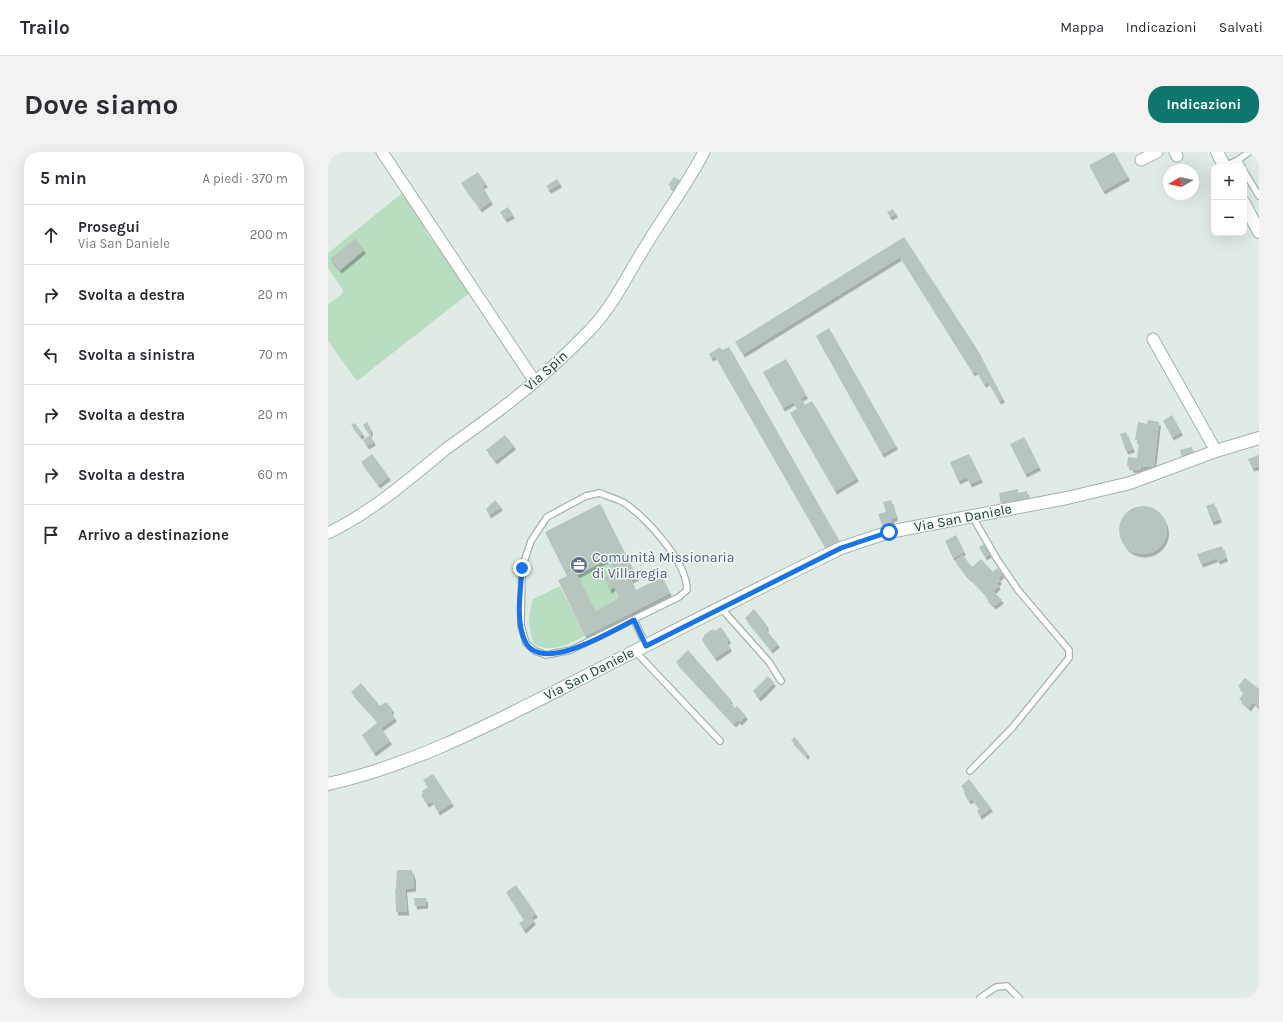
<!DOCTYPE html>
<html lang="it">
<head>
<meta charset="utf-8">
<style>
	:root { --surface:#fff; --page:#f2f2f3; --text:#2b2b33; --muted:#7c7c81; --line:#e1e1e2; --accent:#0f766e }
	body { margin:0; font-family:Karla,sans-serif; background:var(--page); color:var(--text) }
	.controls { position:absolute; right:12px; top:12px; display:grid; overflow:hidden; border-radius:8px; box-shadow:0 4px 16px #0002 }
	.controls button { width:36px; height:36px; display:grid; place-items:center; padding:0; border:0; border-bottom:1px solid var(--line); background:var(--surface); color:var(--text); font:20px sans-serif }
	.compass { position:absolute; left:835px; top:12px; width:36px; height:36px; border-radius:50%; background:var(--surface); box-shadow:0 4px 16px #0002; rotate:261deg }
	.stop { position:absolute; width:12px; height:12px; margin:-9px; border:3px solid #1a73e8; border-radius:50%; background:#fff }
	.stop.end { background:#1a73e8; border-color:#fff; box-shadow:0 1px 4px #0008 }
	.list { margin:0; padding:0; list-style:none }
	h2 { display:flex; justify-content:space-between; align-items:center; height:52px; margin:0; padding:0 16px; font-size:17px }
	h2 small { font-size:13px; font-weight:400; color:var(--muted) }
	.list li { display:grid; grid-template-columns:26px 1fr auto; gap:12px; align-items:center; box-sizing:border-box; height:60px; padding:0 16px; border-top:1px solid var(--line) }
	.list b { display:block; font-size:15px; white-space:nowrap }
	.list p { margin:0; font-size:13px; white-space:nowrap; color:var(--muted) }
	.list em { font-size:13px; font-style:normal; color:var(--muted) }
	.icon { flex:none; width:22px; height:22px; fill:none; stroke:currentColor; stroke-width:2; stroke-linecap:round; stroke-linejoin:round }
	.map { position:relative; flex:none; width:931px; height:846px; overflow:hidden; border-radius:16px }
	header { display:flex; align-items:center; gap:24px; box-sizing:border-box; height:56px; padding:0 20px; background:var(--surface); border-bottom:1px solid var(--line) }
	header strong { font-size:19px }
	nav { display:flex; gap:22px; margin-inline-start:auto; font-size:14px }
	.intro { display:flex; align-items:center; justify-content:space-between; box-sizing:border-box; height:96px; padding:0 24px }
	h1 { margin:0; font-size:28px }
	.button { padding:10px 18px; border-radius:16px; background:var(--accent); color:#fff; font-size:14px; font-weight:700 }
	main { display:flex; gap:24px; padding:0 24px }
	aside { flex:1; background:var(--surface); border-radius:16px; box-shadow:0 4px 16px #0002 }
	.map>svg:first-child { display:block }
</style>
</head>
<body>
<header>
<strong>Trailo</strong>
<nav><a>Mappa</a><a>Indicazioni</a><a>Salvati</a></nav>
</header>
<div class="intro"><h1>Dove siamo</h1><a class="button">Indicazioni</a></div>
<main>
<aside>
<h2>5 min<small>A piedi · 370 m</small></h2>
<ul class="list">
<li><svg class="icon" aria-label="ahead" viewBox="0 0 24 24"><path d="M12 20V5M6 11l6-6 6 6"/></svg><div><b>Prosegui</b><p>Via San Daniele</p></div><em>200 m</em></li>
<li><svg class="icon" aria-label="right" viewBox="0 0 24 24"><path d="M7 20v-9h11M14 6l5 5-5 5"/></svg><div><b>Svolta a destra</b></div><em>20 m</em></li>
<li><svg class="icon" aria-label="left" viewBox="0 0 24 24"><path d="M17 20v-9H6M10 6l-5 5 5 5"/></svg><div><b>Svolta a sinistra</b></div><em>70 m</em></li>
<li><svg class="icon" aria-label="right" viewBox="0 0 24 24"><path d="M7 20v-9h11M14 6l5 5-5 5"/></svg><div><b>Svolta a destra</b></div><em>20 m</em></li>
<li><svg class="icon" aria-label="right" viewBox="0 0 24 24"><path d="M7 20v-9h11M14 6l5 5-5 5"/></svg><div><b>Svolta a destra</b></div><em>60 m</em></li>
<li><svg class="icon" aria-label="arrive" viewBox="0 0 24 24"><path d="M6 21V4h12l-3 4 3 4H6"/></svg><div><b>Arrivo a destinazione</b></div></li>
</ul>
</aside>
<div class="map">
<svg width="931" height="846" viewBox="0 0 931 846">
	<defs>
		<filter id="shadow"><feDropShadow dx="2" dy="3.5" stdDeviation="0" flood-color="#0004"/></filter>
	</defs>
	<rect width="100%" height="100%" fill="#e1ebe6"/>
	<!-- green -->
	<path fill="#b9ddc1" d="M78 38 99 81 144 139 29 229 0 189V153L14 142 15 138 0 116V101Z
		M280 407 287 420 276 425 282 437 286 435 291 446 267 459 249 423Z
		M232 434 257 484C240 492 224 502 206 492 200 476 200 464 205 447Z"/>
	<!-- building -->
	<path fill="#b6c6bf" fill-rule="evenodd" filter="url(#shadow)" d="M786 0 800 25 775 39 761 13Z
		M150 20 158 32 154 34 163 49 152 57 133 31Z
		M346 25 353 29 347 38 340 33Z
		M229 27 232 32 221 38 218 34Z
		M180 55 185 63 177 67 172 60Z
		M565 57 568 62 562 65 559 60Z
		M576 85 649 197 675 247 671 249 660 230 656 232 648 219 645 221 572 105 415 202 407 190Z
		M27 87 36 98 12 118 2 107Z
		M501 176 568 294 554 302 488 184Z
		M392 195 394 198 401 195 513 392 499 399 387 204 383 206 381 202Z
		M458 207 478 243 473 246 477 253 484 249 529 326 507 339 462 261 469 257 465 250 455 256 435 220Z
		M844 263 853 280 844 285 835 269Z
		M820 268 831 270 826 314 813 315 812 318 803 317V315L799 314 800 305 809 306 811 288H807L810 270 819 272Z
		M39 270 43 278 42 283 46 290 39 294 35 288 42 283 35 273Z
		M27 271 35 282 32 284 23 273Z
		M798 280 805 297 798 299 792 282Z
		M177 283 186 294 167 309 158 298Z
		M696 285 711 315 697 322 682 292Z
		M864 295 866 302 854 305 852 298Z
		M44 302 61 325 50 333 33 310Z
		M641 302 653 327 642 332 639 325 630 329 622 310Z
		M931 303V314L924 316 920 307Z
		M690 337V341L699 339 700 348 673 353 671 341Z
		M167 348 173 355 161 363 158 357Z
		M563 348 568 365 564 367V370L554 373 550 362 558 360 555 350Z
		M886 351 892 367 884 370 878 354Z
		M272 352 309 425 303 428 308 438 334 425 342 441 257 484 230 428 239 424 217 380ZM280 407 287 420 276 425 282 438 286 435 291 446 267 459 249 423Z
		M791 378a24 24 0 1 1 48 0a24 24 0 1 1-48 0Z
		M628 383 636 400 625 406 617 389Z
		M656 392 662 402 657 405 651 395Z
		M894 394 898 406 890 409 889 406 873 412 869 402Z
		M635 403 644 415 653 407 665 420 669 416 675 422 670 426 672 428 669 432 671 434 665 439 674 448 666 454 658 446 659 444 643 427 637 422 627 409Z
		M426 457 438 472 439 476 437 477 450 492 443 498 417 466Z
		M393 475 401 487 399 490 402 496 387 506 374 488 377 482 385 477 387 479Z
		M360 498 403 548 401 550 407 556 409 554 418 564 412 570 410 568 406 572 348 510Z
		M440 524 446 531 431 546 425 539Z
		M917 526 931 537V555L925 550 921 556 911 547 916 541 910 534Z
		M33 531 52 554 58 550 64 557 63 561 67 566 53 576 62 589 46 601 34 583 50 570 23 540Z
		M467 585 480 602 478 604 463 588Z
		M105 622 124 651 110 660 104 649 99 652 93 643 95 641 94 639 100 635 95 628Z
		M641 627 663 656 652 664 649 659 652 657 644 647 641 649 636 642 637 639 633 634Z
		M69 718H84L86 726V736L77 737 79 760H68L67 737H68Z
		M188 733 208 762 203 765 206 769 196 778 191 771 196 768 178 740Z
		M86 746H98V753L87 754Z"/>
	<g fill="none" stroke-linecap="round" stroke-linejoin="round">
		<!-- service casing -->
		<g stroke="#a4b3ad" stroke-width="8">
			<path id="service" d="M910 8 921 0
				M897 14 910 8 914 15
				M916 19 931 44
				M272 341C280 345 291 347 298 352 320 368 359 410 359 438L351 445 243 498 218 503 207 499 198 491 193 473 194 416 203 389 219 365 258 344Z
				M393 456 441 510 453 529
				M306 468 318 493
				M307 499 392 589
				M642 619 684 576 741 506V498L690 438 669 407 644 364
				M652 846 668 835 679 834 691 846"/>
		</g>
		<!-- minor casing -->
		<g stroke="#a4b3ad" stroke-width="13">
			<path id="minor" d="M54 0 207 230
				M847 0 849 4
				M813 8 829 0
				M825 187 888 299
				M0 381C44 360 81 327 118 297 137 283 156 270 174 256 205 233 235 206 262 178 286 153 299 123 317 95 336 63 359 33 376 0"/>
		</g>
		<!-- tertiary casing -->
		<g stroke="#a4b3ad" stroke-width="14">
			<path id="tertiary" d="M0 632C85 613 163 572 240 533 331 487 422 440 513 396L561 380 739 346 802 331 888 299 931 286"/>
		</g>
		<!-- secondary casing -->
		<g stroke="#9fb7ad" stroke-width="14">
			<path id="secondary" d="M889 0 897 15
				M916 51 931 80"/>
		</g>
		<!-- service -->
		<use href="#service" stroke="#fff" stroke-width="5.5"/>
		<!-- minor -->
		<use href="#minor" stroke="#fff" stroke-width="11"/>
		<!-- tertiary -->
		<use href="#tertiary" stroke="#fff" stroke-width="12"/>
		<!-- secondary -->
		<use href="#secondary" stroke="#fff" stroke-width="12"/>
	</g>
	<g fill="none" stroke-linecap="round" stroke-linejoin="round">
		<!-- route -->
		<path stroke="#1a73e8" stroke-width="5" d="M194 416C193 438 187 468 197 489 213 523 284 479 306 468L318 494 513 396 561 380"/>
	</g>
	<!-- icons -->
	<defs>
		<g id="office-disc" transform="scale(0.9)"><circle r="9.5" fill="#5c6f8a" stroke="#f1f8f4"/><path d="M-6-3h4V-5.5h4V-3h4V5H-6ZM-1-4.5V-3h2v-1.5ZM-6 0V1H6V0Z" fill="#fff"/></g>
	</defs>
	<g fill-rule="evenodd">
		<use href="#office-disc" x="251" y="413"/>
	</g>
	<g text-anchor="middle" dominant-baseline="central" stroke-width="3" stroke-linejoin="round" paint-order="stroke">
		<!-- street labels -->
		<g font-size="14" fill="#213c33" stroke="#f1f8f4">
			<text transform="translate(218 219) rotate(-42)">Via Spin</text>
			<text transform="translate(635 366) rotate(-11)">Via San Daniele</text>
			<text transform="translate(261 522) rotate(-27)">Via San Daniele</text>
		</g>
		<!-- service labels -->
		<g font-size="14" fill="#4e5e75" stroke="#f1f8f4" text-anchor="start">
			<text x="264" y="405">Comunità Missionaria<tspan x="264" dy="16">di Villaregia</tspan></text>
		</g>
	</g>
</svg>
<div class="controls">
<button>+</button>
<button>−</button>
</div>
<svg class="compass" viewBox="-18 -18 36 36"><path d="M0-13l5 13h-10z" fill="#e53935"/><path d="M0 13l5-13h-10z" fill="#7c7c81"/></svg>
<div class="stop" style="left:561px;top:380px"></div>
<div class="stop end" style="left:194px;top:416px"></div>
</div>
</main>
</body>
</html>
